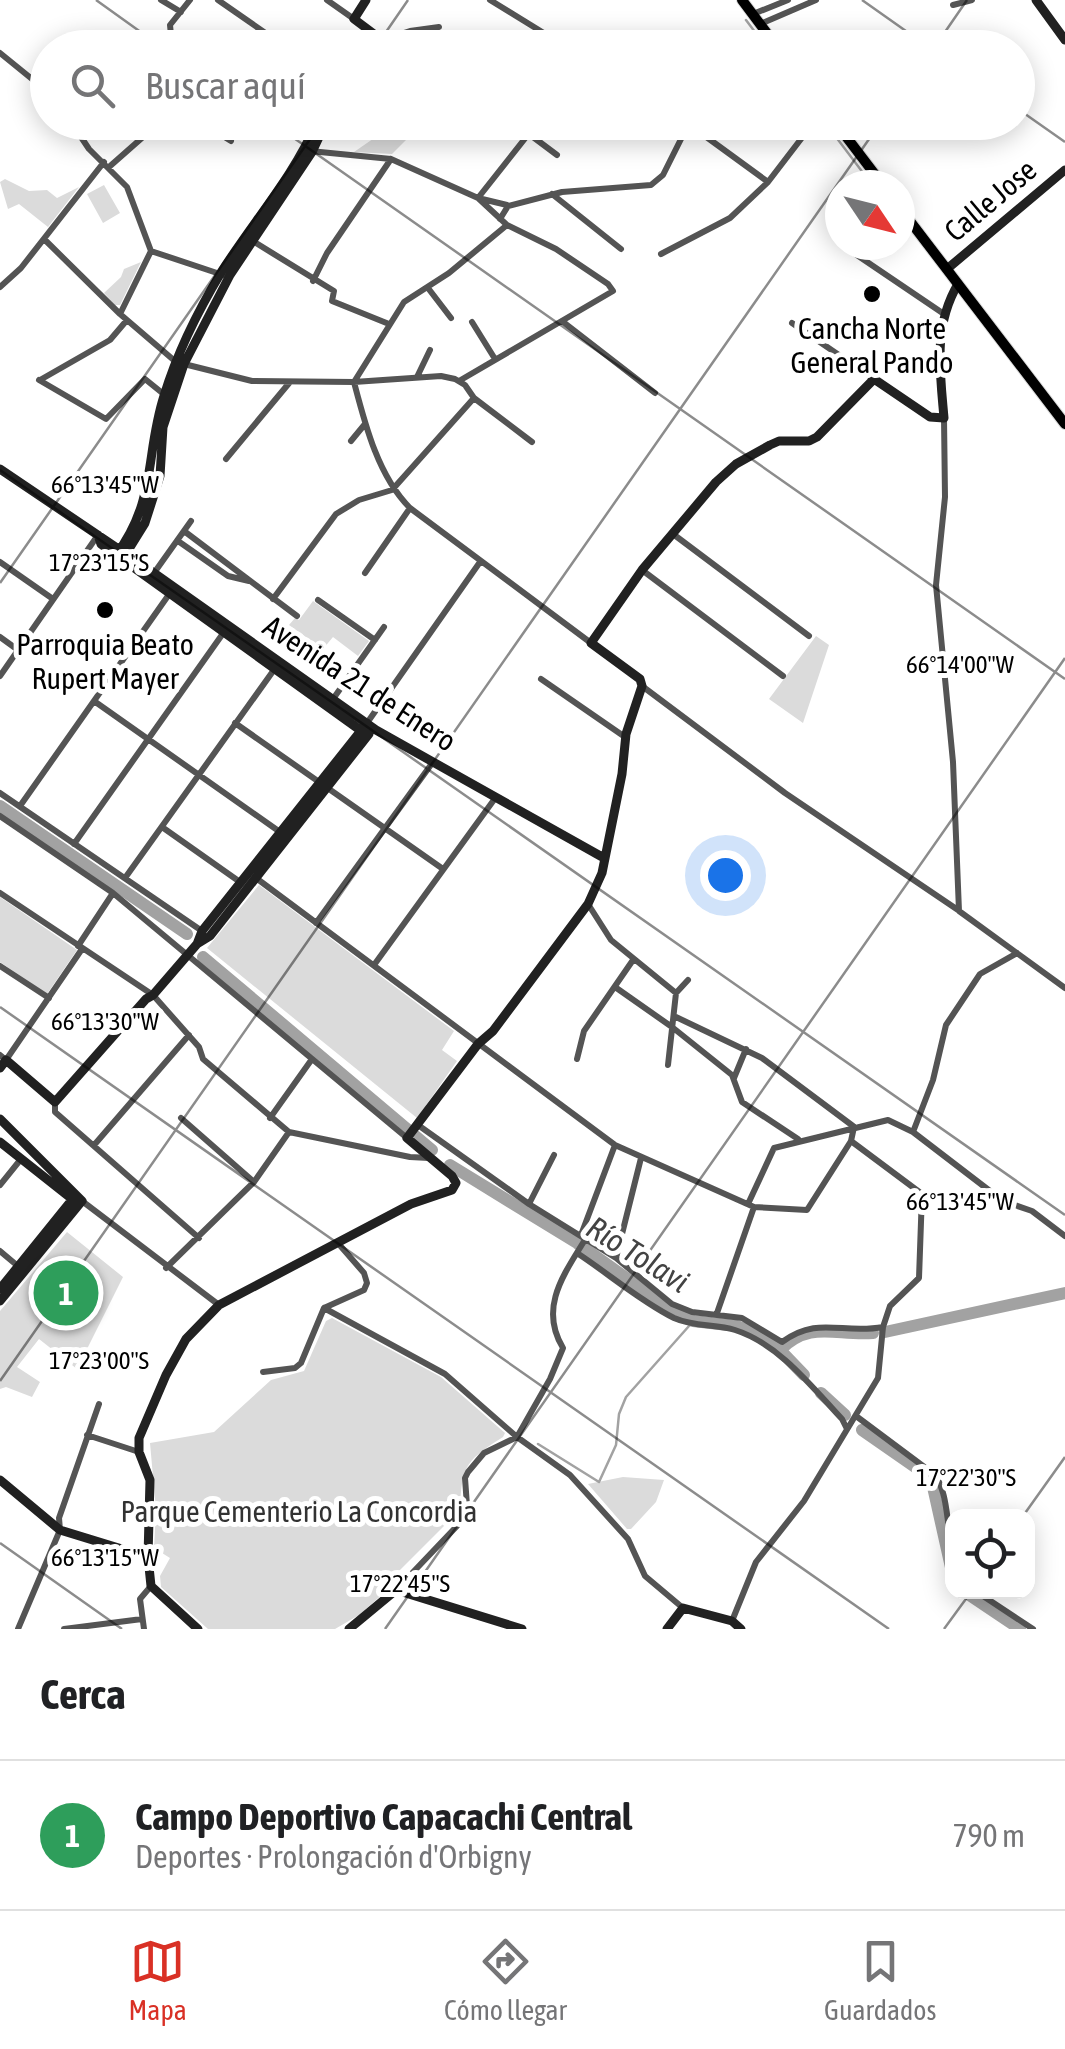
<!DOCTYPE html>
<html lang="es">
<head>
<meta charset="utf-8">
<style>
	:root { --surface:#fff; --page:#f2f2f2; --text:#202124; --muted:#757577; --line:#e0e0e0; --accent:#d93025 }
	body { margin:0; font-family:"Asap Condensed",sans-serif; background:var(--page); color:var(--text) }
	.controls { position:absolute; right:30px; bottom:30px; display:grid; overflow:hidden; border-radius:20px; box-shadow:0 5px 25px #0003 }
	.controls button { width:90px; height:90px; display:grid; place-items:center; padding:0; border:0; border-bottom:2px solid var(--line); background:var(--surface); color:var(--text); font:50px sans-serif }
	.compass { position:absolute; left:825px; top:170px; width:90px; height:90px; border-radius:50%; background:var(--surface); box-shadow:0 5px 25px #0003; rotate:125deg }
	.you { position:absolute; left:725px; top:875px; width:35px; height:35px; margin:-25px; border:8px solid #fff; border-radius:50%; background:#1a73e8; box-shadow:0 0 0 15px #1a73e833 }
	.badge { display:grid; place-items:center; width:65px; height:65px; border-radius:50%; background:var(--accent); color:#fff; font-size:32px; font-weight:700 }
	.pin { position:absolute; translate:-50% -50%; border:5px solid #fff; box-shadow:0 2px 10px #0006 }
	.list { margin:0; padding:0; list-style:none }
	h2 { display:flex; justify-content:space-between; align-items:center; height:130px; margin:0; padding:0 40px; font-size:42px }
	h2 small { font-size:32px; font-weight:400; color:var(--muted) }
	.list li { display:grid; grid-template-columns:65px 1fr auto; gap:30px; align-items:center; box-sizing:border-box; height:150px; padding:0 40px; border-top:2px solid var(--line) }
	.list b { display:block; font-size:38px; white-space:nowrap }
	.list p { margin:0; font-size:32px; white-space:nowrap; color:var(--muted) }
	.list em { font-size:32px; font-style:normal; color:var(--muted) }
	.icon { flex:none; width:55px; height:55px; fill:none; stroke:currentColor; stroke-width:2; stroke-linecap:round; stroke-linejoin:round }
	.map { position:relative; flex:none; width:1065px; height:1629px; overflow:hidden }
	.search { position:absolute; background:var(--surface); box-shadow:0 5px 25px #0003; left:30px; right:30px; top:30px; height:110px; display:flex; align-items:center; gap:25px; box-sizing:border-box; padding:0 35px; border-radius:55px; color:var(--muted); font-size:38px }
	.sheet { height:280px; background:var(--surface) }
	nav { display:flex; justify-content:space-around; align-items:center; box-sizing:border-box; height:140px; border-top:2px solid var(--line); background:var(--surface); font-size:28px; color:var(--muted) }
	nav a { display:grid; justify-items:center; gap:5px }
	nav .on { color:var(--accent) }
	.map>svg:first-child { display:block }
</style>
</head>
<body>
<div class="map">
<svg width="1065" height="1629" viewBox="0 0 1065 1629">
	<rect width="100%" height="100%" fill="#fff"/>
	<!-- green -->
	<path fill="#dbdbdb" d="M396 123H423L392 154 354 152Z
		M5 179 29 191 47 190 57 198 79 187 48 227 19 204 8 209 0 182Z
		M104 185 120 213 103 223 87 194Z
		M141 262 120 305H115L104 293 121 277 124 269Z
		M313 601 369 641 358 656 333 637 323 649 289 625 295 618 299 620Z
		M816 636 829 645 803 723 769 699Z
		M259 885 454 1031 442 1050 457 1061 417 1118 207 948Z
		M0 897 77 950 47 994 0 962Z
		M67 1232 123 1277 77 1369 39 1339 17 1367 40 1382 32 1397 6 1387 0 1389V1311Z
		M332 1318 441 1377 505 1433 503 1437C465 1461 462 1466 460 1510L395 1575 393 1585 359 1615 335 1629H208L161 1587 160 1576 170 1558 154 1548 156 1510 150 1443 214 1432 271 1380 304 1371 326 1321Z
		M623 1477 664 1480 656 1502 631 1529H627L588 1484Z"/>
	<g fill="none" stroke-linecap="round" stroke-linejoin="round">
		<!-- stream -->
		<path stroke="#a2a2a2" stroke-width="2.5" d="M746 20 767 48
			M824 122 830 130
			M836 137 867 178
			M538 1444 599 1482 616 1445 619 1414 626 1397 689 1326"/>
		<!-- river -->
		<path stroke="#a2a2a2" stroke-width="12" d="M0 806 187 934
			M203 957 432 1150
			M450 1165 577 1243 674 1312 693 1321 737 1326 753 1332 780 1350 804 1375
			M885 1332 1065 1293
			M780 1350C810 1320 835 1336 873 1333
			M821 1393 845 1415
			M862 1430 931 1478 952 1572
			M965 1592 1020 1629"/>
		<!-- primary casing -->
		<g stroke="#dbdbdb" stroke-width="12">
			<path id="primary" d="M742 0 778 48
				M835 122 883 185
				M900 208 1065 424"/>
		</g>
		<!-- street -->
		<path stroke="#545454" stroke-width="6" d="M161 0 181 12
			M218 0 287 48
			M327 0 354 19
			M490 0 568 48
			M953 5 972 0
			M753 14 788 0
			M760 24 816 0
			M397 35 414 48
			M382 40 410 31 439 27
			M182 48 171 35 170 25 190 0
			M0 53 48 92
			M71 122 89 149 127 187 151 251 223 275
			M200 122 231 141
			M297 122 312 133
			M513 122 557 155
			M681 122 694 128 768 182
			M310 151 391 159 478 198 507 205
			M109 167 160 122
			M552 194 621 249
			M500 219 508 206 562 192 651 185 663 175 687 127
			M507 225 449 273 404 302 354 382C365 424 378 476 410 508L591 643
			M44 239 120 314 176 362 252 381 354 382 441 376 455 379 465 385 474 398 532 442
			M251 240 334 291 332 301 389 324
			M842 245 944 314
			M661 254 730 218 768 182 814 122
			M313 281 327 253 391 159
			M0 287 21 268 104 162
			M428 288 451 318
			M120 314 151 251
			M562 321 655 393
			M472 322 495 359
			M792 323 874 379
			M417 377 430 350
			M39 380 106 419 145 379 166 396
			M40 380 110 340 127 320
			M459 381 613 291 608 284 556 249 507 225 478 198 538 122
			M944 418 945 497 936 585 953 762 959 911 1065 988
			M351 441 365 424
			M226 459 290 382
			M184 531 297 616
			M673 534 809 636
			M178 541 228 576 249 581
			M0 562 53 599
			M642 570 783 676
			M154 573 191 521
			M365 573 410 508
			M273 599 336 514 359 500 392 490 474 398
			M318 600 375 640
			M0 637 18 650
			M0 676 98 535
			M541 679 625 737
			M642 686 785 793 958 910
			M333 699 384 627
			M94 701 280 832
			M235 723 443 869
			M367 723 480 562
			M0 793 202 931
			M20 806 170 593
			M0 816 113 893 407 1138
			M162 827 240 882
			M74 844 224 632
			M125 878 276 667
			M256 878 615 1145 754 1207 807 1210 851 1141 854 1127
			M0 893 153 995 199 1047 203 1059 289 1132
			M588 904 611 940 676 993
			M316 923 433 762
			M78 946 113 893
			M374 965 496 797
			M0 966 49 998
			M615 987 672 1027 732 1075 742 1102 798 1139
			M676 1017 762 1058 853 1126
			M0 1055 6 1060 82 949
			M577 1059 584 1031 633 960
			M668 1065 676 993 688 980
			M734 1078 746 1049
			M55 1102V1112L199 1238
			M181 1118 254 1182
			M270 1118 312 1059
			M418 1125 529 1204 616 1258 672 1304 692 1312 742 1318 782 1342C819 1315 842 1335 883 1327
			M913 1132 933 1080 946 1025 980 974 1017 953
			M95 1144 189 1035
			M0 1185 21 1159
			M82 1201 219 1305
			M529 1204 554 1155
			M748 1204 774 1148 888 1120 913 1132 1003 1201 1032 1211 1065 1236
			M581 1235 615 1145
			M0 1251 19 1267
			M577 1253C609 1274 640 1301 674 1318 694 1327 715 1324 735 1330 779 1344 812 1387 842 1419L847 1429
			M616 1258 641 1158
			M166 1268 254 1182 289 1132 410 1157 429 1158
			M324 1308 445 1374 517 1437 570 1475 628 1539 645 1576 683 1608
			M717 1313 754 1207
			M263 1372 295 1368 301 1363 324 1308 364 1290 367 1283 364 1273 337 1242
			M856 1416 935 1475C948 1494 946 1521 952 1543
			M87 1435 139 1452
			M397 1589 457 1526 467 1506 465 1478 468 1472 484 1453 517 1437 550 1379 563 1348C538 1307 565 1273 586 1238
			M977 1592 1033 1629
			M732 1621 756 1562 804 1501 878 1378 883 1327 890 1306 919 1278 922 1194 851 1141
			M18 1629 60 1530 59 1518 99 1404
			M64 1629 142 1619
			M144 1629 140 1599 151 1586"/>
		<!-- secondary -->
		<path stroke="#212121" stroke-width="9" d="M366 0 354 19 382 40
			M1036 0 1065 40
			M368 48 382 40
			M947 269 1065 170
			M0 469 154 573 376 730 604 858
			M98 535 101 544 367 735
			M116 555C157 500 145 455 164 396 177 353 199 309 222 271 253 222 294 176 317 122
			M122 560 145 523 160 476 163 427 184 364 230 275 312 152 326 122
			M197 944 210 936 369 734
			M0 1068 6 1060 55 1102 146 999 153 995 197 944 202 931 367 723
			M0 1119 82 1201 0 1301
			M0 1142 72 1199
			M0 1289 75 1196
			M0 1480 60 1530 148 1557
			M198 1629 151 1586 148 1557 150 1480 139 1452V1438L166 1375 186 1339 219 1305 411 1204 452 1190 456 1183 452 1176 407 1138 478 1044 493 1031 588 904 602 873 622 774 626 734 642 686 640 679 591 643 642 570 716 482 736 464 770 445 779 441H809L817 437 874 379 930 417 944 418C940 371 933 326 958 284
			M349 1629 396 1590 522 1629
			M667 1629 683 1608 732 1621 741 1629"/>
		<!-- primary -->
		<use href="#primary" stroke="#000" stroke-width="10"/>
	</g>
	<!-- ticks -->
	<path fill="none" stroke="#000" stroke-width="2.5" stroke-opacity="0.45" d="M96 0 163 48M862 0 930 48M375 48 408 0M934 48 967 0M1018 109 1065 142M271 122 1065 679M0 470 1065 1215M0 583 322 122M0 1007 889 1629M0 1381 881 122M1023 1516 1065 1457M0 1543 122 1629M385 1629 1065 658M944 1629 971 1592"/>
	<!-- markers -->
	<g fill="#000" stroke="#fff" stroke-width="4">
		<circle cx="872" cy="294" r="10"/>
		<circle cx="105" cy="610" r="10"/>
	</g>
	<g text-anchor="middle" dominant-baseline="central" stroke-width="10" stroke-linejoin="round" paint-order="stroke">
		<!-- street labels -->
		<g font-size="30" fill="#000" stroke="#fff">
			<text transform="translate(990 200) rotate(-40)">Calle Jose</text>
			<text transform="translate(360 683) rotate(33)">Avenida 21 de Enero</text>
		</g>
		<!-- poi labels -->
		<g font-size="30" fill="#000" stroke="#fff">
			<text x="872" y="328">Cancha Norte<tspan x="872" dy="34">General Pando</tspan></text>
			<text x="105" y="644">Parroquia Beato<tspan x="105" dy="34">Rupert Mayer</tspan></text>
		</g>
		<!-- park labels -->
		<g font-size="30" fill="#323232" stroke="#fff">
			<text x="299" y="1511">Parque Cementerio La Concordia</text>
		</g>
		<!-- water labels -->
		<g font-size="32" font-style="italic" fill="#434343" stroke="#fff">
			<text transform="translate(638 1254) rotate(32)">Río Tolavi</text>
		</g>
	</g>
	<g font-size="25" text-anchor="middle" fill="#000" stroke="#fff" stroke-width="10" stroke-linejoin="round" paint-order="stroke">
		<text x="105" y="493">66°13'45"W</text>
		<text x="99" y="571">17°23'15"S</text>
		<text x="960" y="673">66°14'00"W</text>
		<text x="105" y="1030">66°13'30"W</text>
		<text x="960" y="1210">66°13'45"W</text>
		<text x="99" y="1369">17°23'00"S</text>
		<text x="966" y="1486">17°22'30"S</text>
		<text x="105" y="1566">66°13'15"W</text>
		<text x="400" y="1592">17°22'45"S</text>
	</g>
</svg>
<div class="controls">
<button><svg class="icon" aria-label="locate" viewBox="0 0 24 24"><circle cx="12" cy="12" r="6"/><path d="M12 2v4M12 18v4M2 12h4M18 12h4"/></svg></button>
</div>
<svg class="compass" viewBox="-18 -18 36 36"><path d="M0-13l5 13h-10z" fill="#e53935"/><path d="M0 13l5-13h-10z" fill="#757577"/></svg>
<div class="you"></div>
<div class="pin badge" style="left:66px;top:1293px;background:#2e9e5b">1</div>
<div class="search"><svg class="icon" aria-label="search" viewBox="0 0 24 24"><circle cx="10" cy="10" r="6"/><path d="M15 15l6 6"/></svg>Buscar aquí</div>
</div>
<section class="sheet">
<h2>Cerca<small></small></h2>
<ul class="list">
<li><span class="badge" style="background:#2e9e5b">1</span><div><b>Campo Deportivo Capacachi Central</b><p>Deportes · Prolongación d'Orbigny</p></div><em>790 m</em></li>
</ul>
</section>
<nav>
<a class="on"><svg class="icon" aria-label="map" viewBox="0 0 24 24"><path d="M3 6l6-2 6 2 6-2v14l-6 2-6-2-6 2zM9 4v14M15 6v14"/></svg>Mapa</a>
<a><svg class="icon" aria-label="directions" viewBox="0 0 24 24"><path d="M12 3l9 9-9 9-9-9zM9 14v-3h6M13 9l2 2-2 2"/></svg>Cómo llegar</a>
<a><svg class="icon" aria-label="saved" viewBox="0 0 24 24"><path d="M7 4h10v16l-5-4-5 4z"/></svg>Guardados</a>
</nav>
</body>
</html>
